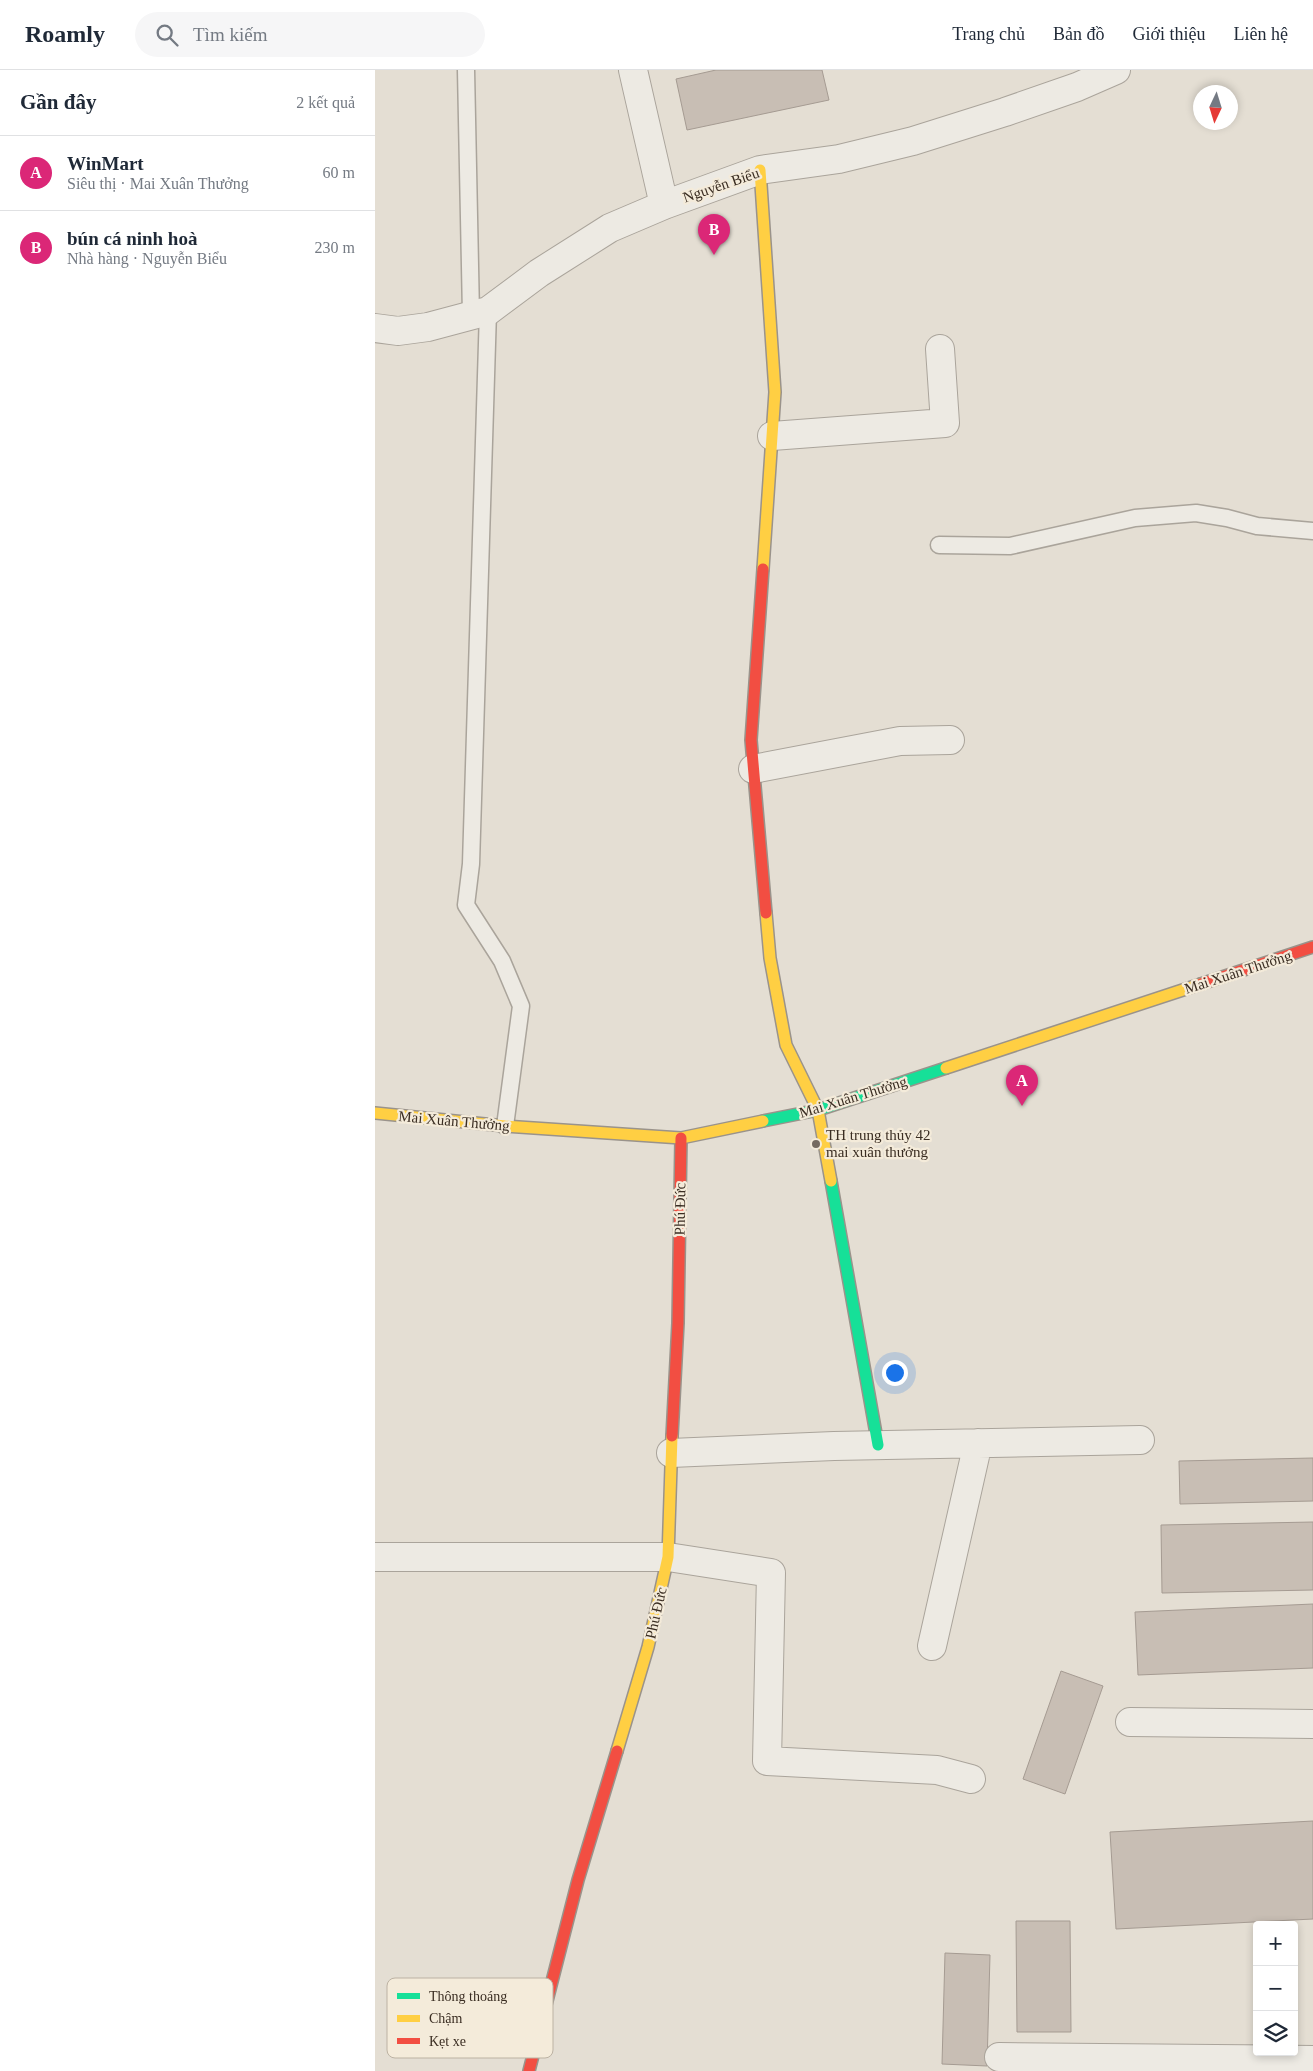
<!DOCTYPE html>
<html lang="vi">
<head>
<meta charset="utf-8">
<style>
	:root { --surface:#fff; --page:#f6f6f7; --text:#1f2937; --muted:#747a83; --line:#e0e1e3; --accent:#db2777 }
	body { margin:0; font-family:"Times New Roman",serif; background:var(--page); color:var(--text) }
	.controls { position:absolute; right:15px; bottom:15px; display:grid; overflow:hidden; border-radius:5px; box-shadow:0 2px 8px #0003 }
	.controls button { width:45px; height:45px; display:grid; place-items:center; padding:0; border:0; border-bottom:1px solid var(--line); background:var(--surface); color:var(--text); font:25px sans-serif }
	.compass { position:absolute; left:818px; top:15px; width:45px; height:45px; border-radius:50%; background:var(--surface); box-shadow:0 2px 8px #0003; rotate:184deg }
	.you { position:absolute; left:519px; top:1302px; width:18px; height:18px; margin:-12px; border:4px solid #fff; border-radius:50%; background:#1a73e8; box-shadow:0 0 0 8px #1a73e833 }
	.badge { display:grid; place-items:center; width:32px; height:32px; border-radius:50%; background:var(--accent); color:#fff; font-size:16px; font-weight:700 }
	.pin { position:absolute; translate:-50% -41px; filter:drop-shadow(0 1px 2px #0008) }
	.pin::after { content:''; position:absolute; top:26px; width:18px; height:15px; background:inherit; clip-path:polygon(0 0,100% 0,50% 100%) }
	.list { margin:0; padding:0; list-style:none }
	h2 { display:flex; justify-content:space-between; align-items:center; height:65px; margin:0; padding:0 20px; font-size:21px }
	h2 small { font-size:16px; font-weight:400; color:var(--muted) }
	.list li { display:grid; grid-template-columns:32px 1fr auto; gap:15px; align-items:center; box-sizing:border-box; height:75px; padding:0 20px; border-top:1px solid var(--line) }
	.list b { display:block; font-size:19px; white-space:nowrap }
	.list p { margin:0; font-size:16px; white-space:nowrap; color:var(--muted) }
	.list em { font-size:16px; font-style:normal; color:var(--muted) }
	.icon { flex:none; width:28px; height:28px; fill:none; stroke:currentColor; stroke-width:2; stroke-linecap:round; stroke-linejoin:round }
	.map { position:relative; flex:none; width:938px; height:2001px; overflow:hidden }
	header { display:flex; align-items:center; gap:30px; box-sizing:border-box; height:70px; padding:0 25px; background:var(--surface); border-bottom:1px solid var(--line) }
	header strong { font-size:24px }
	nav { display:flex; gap:28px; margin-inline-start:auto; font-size:18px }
	.search { width:350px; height:45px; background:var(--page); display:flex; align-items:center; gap:12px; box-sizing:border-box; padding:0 18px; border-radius:28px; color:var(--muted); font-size:19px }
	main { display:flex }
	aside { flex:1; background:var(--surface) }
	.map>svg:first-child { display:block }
</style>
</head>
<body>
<header>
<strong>Roamly</strong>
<div class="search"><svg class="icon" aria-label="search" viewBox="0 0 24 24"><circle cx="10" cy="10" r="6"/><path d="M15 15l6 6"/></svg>Tìm kiếm</div>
<nav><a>Trang chủ</a><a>Bản đồ</a><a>Giới thiệu</a><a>Liên hệ</a></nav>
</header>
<main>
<aside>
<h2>Gần đây<small>2 kết quả</small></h2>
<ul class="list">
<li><span class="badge">A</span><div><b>WinMart</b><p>Siêu thị · Mai Xuân Thưởng</p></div><em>60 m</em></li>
<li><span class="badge">B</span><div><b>bún cá ninh hoà</b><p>Nhà hàng · Nguyễn Biểu</p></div><em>230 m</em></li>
</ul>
</aside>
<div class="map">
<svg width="938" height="2001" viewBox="0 0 938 2001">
	<rect width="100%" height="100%" fill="#e4ded3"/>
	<!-- building -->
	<path fill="#c8beb4" stroke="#a59b92" d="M341 0H447L454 30 312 60 301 9Z
		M938 1388V1431L805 1434 804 1391Z
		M938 1452V1520L787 1523 786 1455Z
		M938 1534V1598L763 1605 760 1542Z
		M686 1601 728 1616 690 1724 648 1709Z
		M938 1751V1849L741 1859 735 1762Z
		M641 1851H695L696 1962H642Z
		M570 1883 615 1885 612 1996 567 1994Z"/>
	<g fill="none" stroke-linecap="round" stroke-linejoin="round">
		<!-- lane casing -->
		<g stroke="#aaa49b" stroke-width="19">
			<path id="lane" d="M91 0 96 245
				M113 241 96 794 91 835 127 891 146 936 130 1056
				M564 475 635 476 760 448 821 443 852 448 882 456 938 461"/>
		</g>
		<!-- street casing -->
		<g stroke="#aaa49b" stroke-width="30">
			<path id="street" d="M258 0 289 135
				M0 258 23 261 53 257 113 241 164 203 235 158 289 135 385 100 464 89 538 71 630 42 702 17 741 0
				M397 366 570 353 565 279
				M378 699 525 671 575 670
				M296 1383 459 1376 765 1370
				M0 1487H293L396 1503 392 1691 562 1700 596 1709
				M557 1576 603 1373
				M755 1652 938 1654
				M624 1987 938 1990"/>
		</g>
		<!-- fast casing -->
		<g stroke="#9a938b" stroke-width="14">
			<path id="fast" d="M388 1051 443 1040 571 998
				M456 1111 503 1375"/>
		</g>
		<!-- slow casing -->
		<g stroke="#9a938b" stroke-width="14">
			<path id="slow" d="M385 100 400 322 388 499
				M391 843 395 888 411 975 443 1040 456 1111
				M571 998 826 914
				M0 1043 130 1056 306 1068 388 1051
				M242 1681 273 1577 293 1487 297 1366"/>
		</g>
		<!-- jam casing -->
		<g stroke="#9a938b" stroke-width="14">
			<path id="jam" d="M388 499 376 670 391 843
				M826 914 938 877
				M297 1366 303 1253 306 1068
				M154 2001 203 1810 242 1681"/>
		</g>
		<!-- lane -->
		<use href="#lane" stroke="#edeae3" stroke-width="16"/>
		<!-- street -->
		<use href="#street" stroke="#edeae3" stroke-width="28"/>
		<!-- fast -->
		<use href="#fast" stroke="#16e098" stroke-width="11"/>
		<!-- slow -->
		<use href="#slow" stroke="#ffcf43" stroke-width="11"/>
		<!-- jam -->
		<use href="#jam" stroke="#f24e42" stroke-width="11"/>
	</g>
	<!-- markers -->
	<circle fill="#766b60" stroke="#f4ebda" stroke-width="2" cx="441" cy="1074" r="5"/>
	<g text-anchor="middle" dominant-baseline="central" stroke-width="4.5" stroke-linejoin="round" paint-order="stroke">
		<!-- street labels -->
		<g font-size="15" fill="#3a2d22" stroke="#f4ebda">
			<text transform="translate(346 115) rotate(-19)">Nguyễn Biểu</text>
			<text transform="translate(863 902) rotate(-18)">Mai Xuân Thưởng</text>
			<text transform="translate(478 1027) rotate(-17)">Mai Xuân Thưởng</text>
			<text transform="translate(79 1051) rotate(5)">Mai Xuân Thưởng</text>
			<text transform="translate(305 1139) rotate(-89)">Phú Đức</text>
			<text transform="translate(281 1543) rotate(-77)">Phú Đức</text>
		</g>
		<!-- poi labels -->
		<g font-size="15" fill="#3a2d22" stroke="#f4ebda" text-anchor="start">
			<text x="451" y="1065">TH trung thủy 42<tspan x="451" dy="17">mai xuân thưởng</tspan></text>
		</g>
	</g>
	<!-- legend -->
	<rect x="12" y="1908" width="166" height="80" rx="8" fill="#f4ebda" stroke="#bcb2a3" stroke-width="1"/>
	<rect x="22" y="1923" width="23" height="6" fill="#16e098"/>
	<rect x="22" y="1945" width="23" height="7" fill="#ffcf43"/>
	<rect x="22" y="1968" width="23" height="6" fill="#f24e42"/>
	<g font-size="14" fill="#3a2d22">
		<text x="54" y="1931">Thông thoáng</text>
		<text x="54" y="1953">Chậm</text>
		<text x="54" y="1976">Kẹt xe</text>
	</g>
</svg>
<div class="controls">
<button>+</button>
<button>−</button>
<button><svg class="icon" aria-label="layers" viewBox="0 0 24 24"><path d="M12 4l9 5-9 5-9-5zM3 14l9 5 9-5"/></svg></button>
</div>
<svg class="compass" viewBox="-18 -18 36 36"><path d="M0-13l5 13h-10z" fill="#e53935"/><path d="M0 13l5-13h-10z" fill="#747a83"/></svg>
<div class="you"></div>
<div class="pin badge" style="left:647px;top:1036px">A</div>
<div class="pin badge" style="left:339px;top:185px">B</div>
</div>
</main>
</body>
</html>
